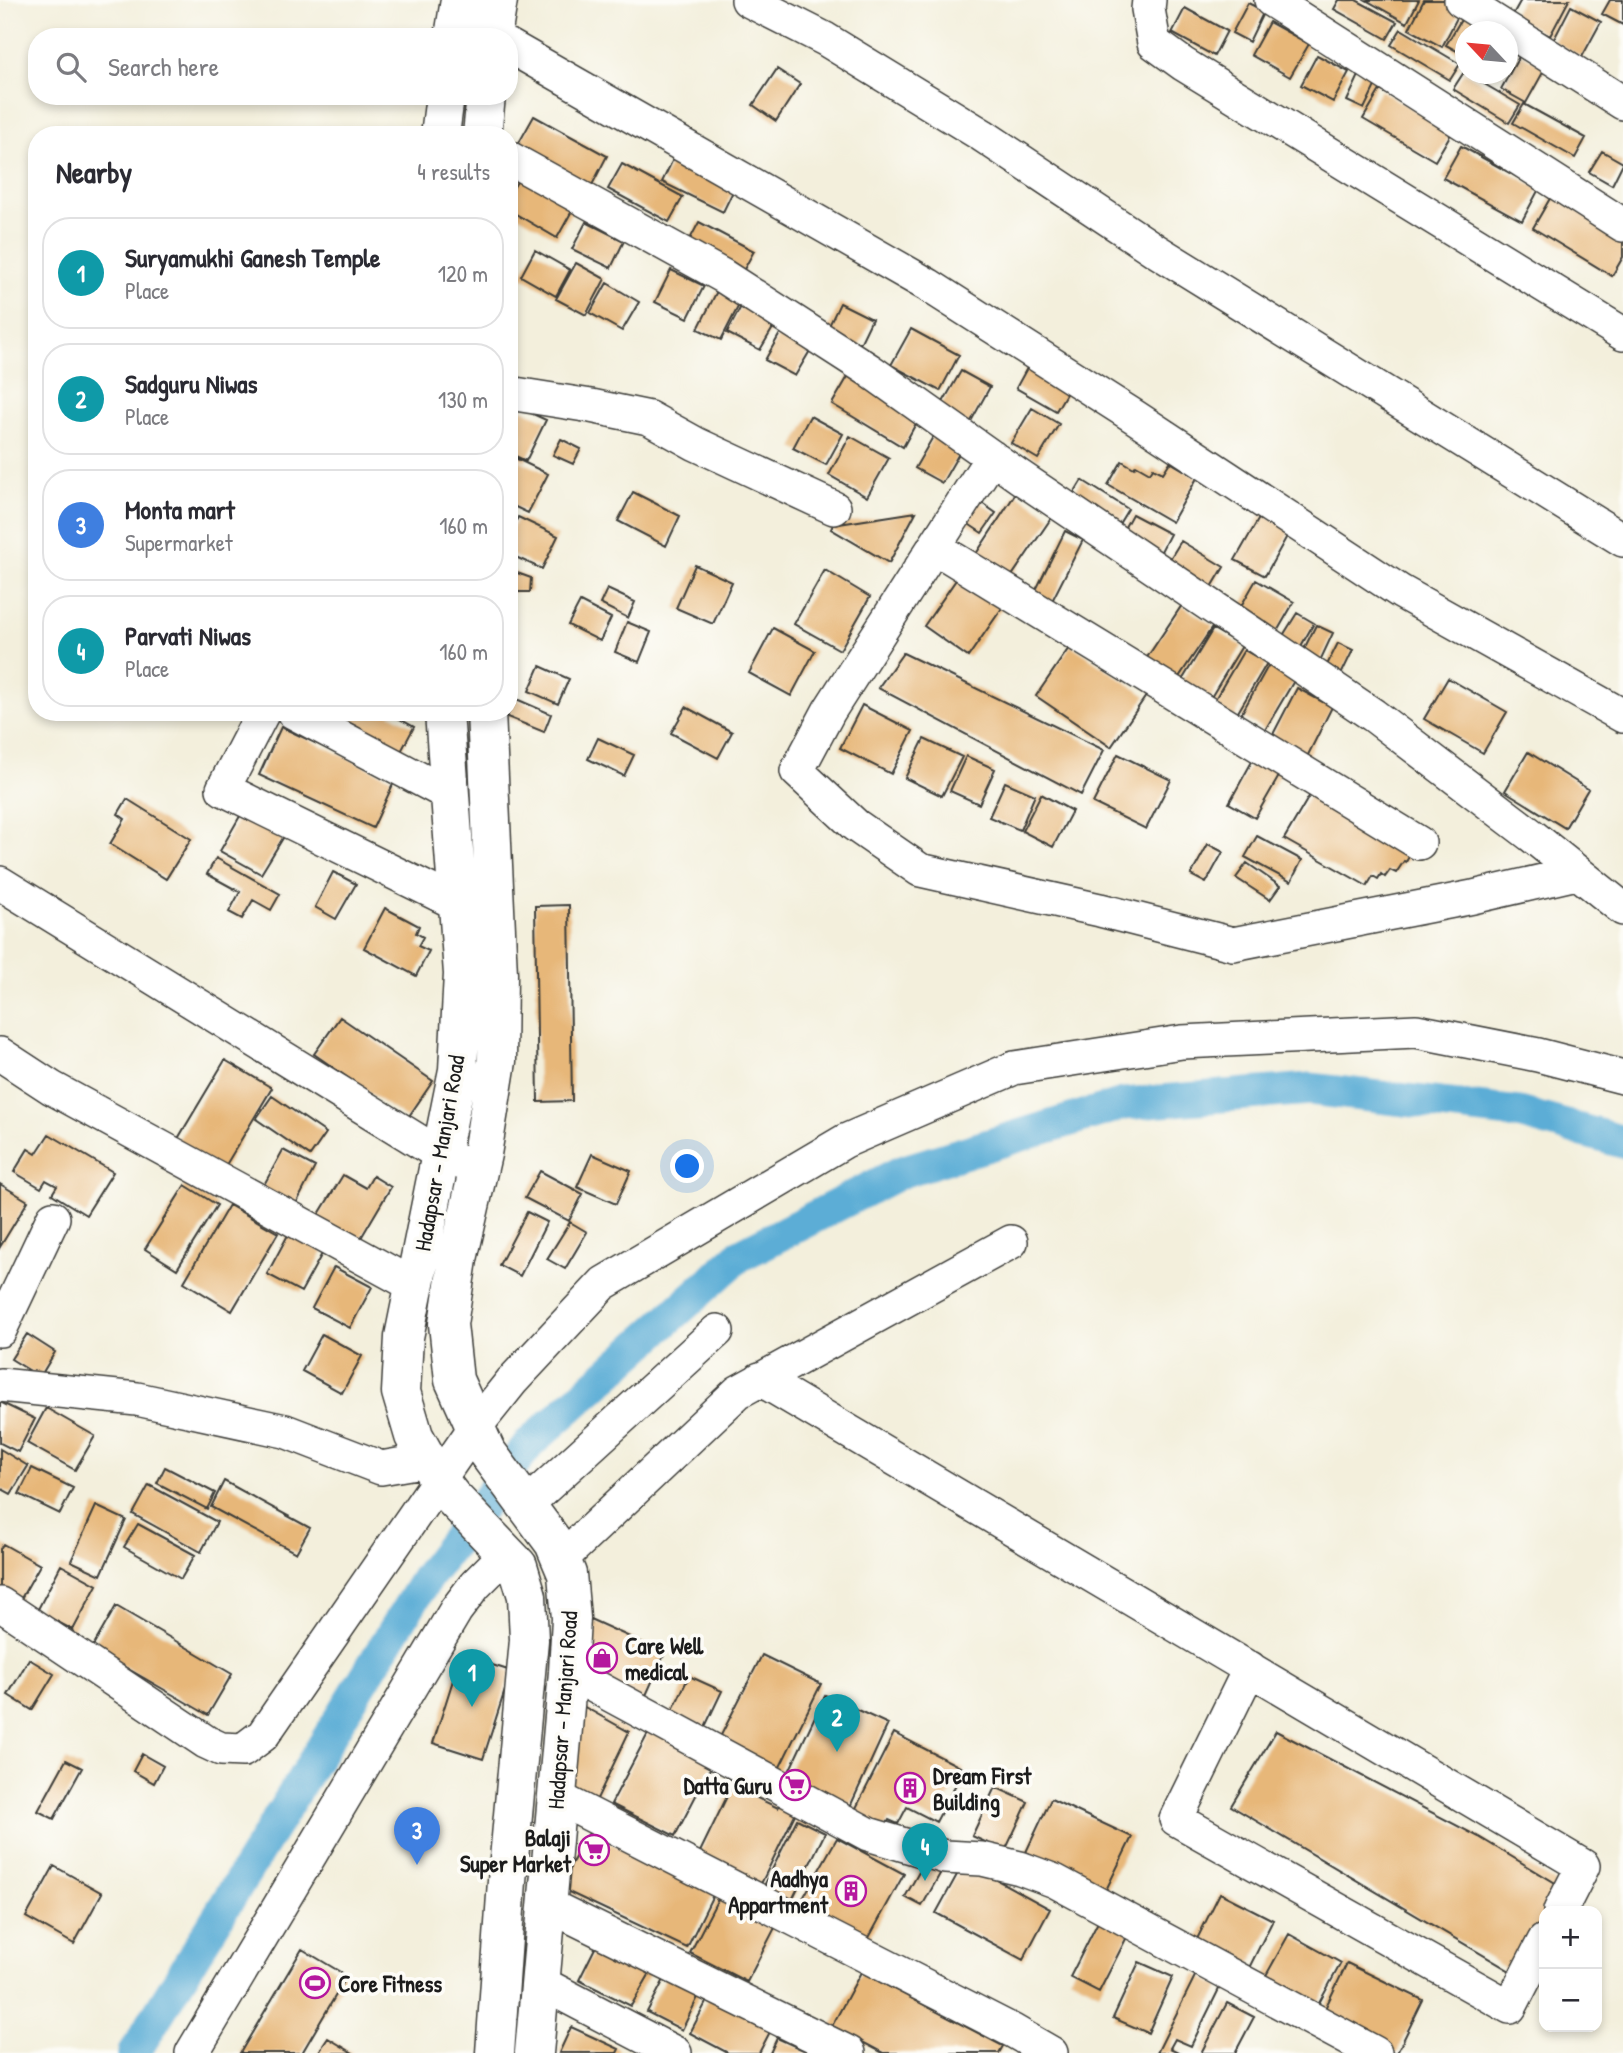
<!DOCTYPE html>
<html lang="en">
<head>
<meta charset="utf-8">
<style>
	:root { --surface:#fff; --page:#f2f2f3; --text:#2b2b33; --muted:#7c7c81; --line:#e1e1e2; --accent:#b5179e }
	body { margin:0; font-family:"Patrick Hand",sans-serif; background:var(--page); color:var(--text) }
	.controls { position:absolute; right:21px; bottom:21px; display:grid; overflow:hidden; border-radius:14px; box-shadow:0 4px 10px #0003 }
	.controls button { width:63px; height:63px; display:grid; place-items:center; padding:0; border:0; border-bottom:2px solid var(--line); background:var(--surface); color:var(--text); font:35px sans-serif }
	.compass { position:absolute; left:1455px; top:21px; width:63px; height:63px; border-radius:50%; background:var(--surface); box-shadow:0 4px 10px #0003; rotate:296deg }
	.you { position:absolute; left:688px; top:1167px; width:24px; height:24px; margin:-18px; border:5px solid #fff; border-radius:50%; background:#1a73e8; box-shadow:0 0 0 10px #1a73e833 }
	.badge { display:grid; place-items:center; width:46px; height:46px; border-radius:50%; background:var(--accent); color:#fff; font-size:23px; font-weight:700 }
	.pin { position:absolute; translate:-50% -58px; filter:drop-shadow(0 2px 4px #0008) }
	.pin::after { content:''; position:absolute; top:37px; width:24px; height:21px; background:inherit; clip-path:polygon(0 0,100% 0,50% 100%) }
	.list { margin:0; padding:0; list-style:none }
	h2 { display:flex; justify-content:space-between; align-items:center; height:91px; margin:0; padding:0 28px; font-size:30px }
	h2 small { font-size:23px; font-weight:400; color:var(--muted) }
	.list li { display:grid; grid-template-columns:46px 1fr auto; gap:21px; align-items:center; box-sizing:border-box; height:112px; margin:0 14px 14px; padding:0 14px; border:2px solid var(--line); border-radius:28px }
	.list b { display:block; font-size:26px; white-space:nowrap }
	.list p { margin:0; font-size:23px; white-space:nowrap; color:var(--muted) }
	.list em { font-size:23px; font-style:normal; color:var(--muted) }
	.icon { flex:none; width:38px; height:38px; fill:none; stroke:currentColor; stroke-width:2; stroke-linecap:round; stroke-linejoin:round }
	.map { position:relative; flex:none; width:1623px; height:2053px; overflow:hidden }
	.search { position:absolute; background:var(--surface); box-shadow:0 4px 10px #0003; left:28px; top:28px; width:490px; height:77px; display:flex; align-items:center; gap:18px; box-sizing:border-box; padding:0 24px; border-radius:28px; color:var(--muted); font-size:26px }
	.panel { position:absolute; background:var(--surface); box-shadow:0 4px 10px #0003; left:28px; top:126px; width:490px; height:595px; border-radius:28px }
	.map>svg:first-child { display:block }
</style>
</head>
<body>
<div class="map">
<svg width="1623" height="2053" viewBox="0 0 1623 2053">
	<rect width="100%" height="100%" fill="#fdfcf7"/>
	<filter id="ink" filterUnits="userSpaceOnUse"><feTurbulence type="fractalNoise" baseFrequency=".0143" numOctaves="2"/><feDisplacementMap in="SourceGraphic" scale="14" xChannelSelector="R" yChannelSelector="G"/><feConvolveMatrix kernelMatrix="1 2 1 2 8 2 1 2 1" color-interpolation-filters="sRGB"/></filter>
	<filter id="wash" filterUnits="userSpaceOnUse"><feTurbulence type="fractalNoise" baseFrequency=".00686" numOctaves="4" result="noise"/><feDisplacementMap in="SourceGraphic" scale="28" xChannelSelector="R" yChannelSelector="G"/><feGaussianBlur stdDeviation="1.57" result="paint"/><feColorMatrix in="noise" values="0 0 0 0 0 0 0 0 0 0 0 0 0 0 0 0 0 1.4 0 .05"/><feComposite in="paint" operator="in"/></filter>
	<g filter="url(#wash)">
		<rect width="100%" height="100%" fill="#f3efdc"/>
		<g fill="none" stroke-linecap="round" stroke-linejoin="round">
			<!-- canal -->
			<path stroke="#5badd6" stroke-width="33" d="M134 2053 427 1577 529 1444 739 1256 901 1172 1123 1104 1310 1089 1519 1113 1623 1142"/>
		</g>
		<g id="blocks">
			<!-- building -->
			<path fill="#e7b779" d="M1339 0H1356L1397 22 1387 39 1334 9Z
				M1366 0H1419L1407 23Z
				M1424 0H1443L1461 10 1442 47 1409 29Z
				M1521 0H1569L1550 36 1512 16Z
				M1610 0H1623V25L1602 14Z
				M1248 3 1264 11 1249 42 1232 33Z
				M1571 6 1601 22 1582 57 1553 41Z
				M1185 8 1227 31 1214 56 1172 33Z
				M1465 13 1496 32H1466V56L1446 45Z
				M1269 22 1309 44 1290 77 1251 55Z
				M1401 29 1460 64 1450 80 1391 45Z
				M1521 53 1546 67 1526 103 1501 89Z
				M1317 55 1349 72 1333 102 1301 85Z
				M777 69 800 84 776 121 753 105Z
				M1362 69 1379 78 1364 109 1347 101Z
				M1464 72 1520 105 1509 123 1453 89Z
				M1380 90 1452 132 1435 161 1363 119Z
				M1524 104 1586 138 1575 158 1513 123Z
				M534 116 607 156 590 189 516 148Z
				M1461 146 1539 189 1522 221 1443 178Z
				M1602 151 1623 163 1612 185 1589 172Z
				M676 153 737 183 723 212 662 182Z
				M622 164 683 197 669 222 608 189Z
				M524 170 578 200 557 238 509 210V195Z
				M1552 195 1623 238V257L1612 276 1533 228Z
				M586 222 624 241 611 268 572 249Z
				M699 222 754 251 742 273 688 243Z
				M535 250 570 270 556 296 521 276Z
				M576 263 605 279 586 315 556 299Z
				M671 270 704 286 688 318 655 302Z
				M607 283 639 302 622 331 590 313Z
				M717 291 740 303 721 340 698 329Z
				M746 297 780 316 760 350 727 333Z
				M840 303 872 319 857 350 825 334Z
				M786 323 814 344 795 376 765 360Z
				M911 329 959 355 940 391 891 365Z
				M1032 359 1071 385 1056 411 1016 388Z
				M853 368 919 418 903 447 832 404Z
				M961 371 990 387 969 425 939 409Z
				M509 403 546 420 526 461 509 453Z
				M1032 408 1059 424 1038 459 1011 443Z
				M810 416 843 434 826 465 793 448Z
				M934 435 961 450 942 483 915 468Z
				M850 436 889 458 867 497 829 475Z
				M561 439 581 449 573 464 553 455Z
				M509 455 548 474 528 513 509 504Z
				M1122 461 1134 468 1136 465 1150 473 1153 468 1163 473 1170 462 1197 478 1172 522 1108 485Z
				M1082 480 1128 509 1114 532 1068 503Z
				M633 492 680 516 666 546 618 521Z
				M1016 493 1052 517 1007 583 972 560Z
				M979 501 996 513 982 533 967 523Z
				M916 512 889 563 831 529 833 525Z
				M1262 513 1291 529 1265 576 1235 560Z
				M1132 514 1170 534 1157 559 1119 538Z
				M518 517 558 536 542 569 509 554V534Z
				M1065 531 1083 540 1051 603 1034 594Z
				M1181 541 1224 567 1206 597 1163 570Z
				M695 565 732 582 713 624 676 608Z
				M509 570 531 578 530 592H509Z
				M825 570 870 597 840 650 794 624Z
				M958 577 1002 608 968 657 924 626Z
				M1256 580 1294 602 1275 635 1237 613Z
				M607 589 635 602 628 618 600 604Z
				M580 602 611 618 600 641 568 625Z
				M1182 605 1213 626 1177 680 1146 659Z
				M1297 613 1314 623 1297 653 1279 642Z
				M627 622 651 632 639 662 615 652Z
				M1316 625 1333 633 1319 663 1301 655Z
				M773 628 815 651 791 696 749 673Z
				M1213 629 1242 646 1207 704 1178 687Z
				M1338 643 1353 650 1340 677 1325 669Z
				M1071 645 1146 696 1111 747 1036 696Z
				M1244 650 1267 663 1234 719 1211 706Z
				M903 653 1104 750 1081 795 878 688Z
				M1272 659 1298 674 1265 730 1240 716Z
				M540 666 569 679 558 704 529 691Z
				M1448 678 1507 712 1483 753 1424 719Z
				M1297 688 1332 707 1306 759 1270 740Z
				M514 698 551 714 544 732 507 717Z
				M862 705 913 731 891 774 840 748Z
				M686 707 732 732 718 758 671 733Z
				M305 712H387L414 727 396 761Z
				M281 727 395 780 373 828 259 775Z
				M598 738 634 755 624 776 588 759Z
				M924 739 962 757 942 796 905 778Z
				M1528 752 1588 789 1565 828 1505 791Z
				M1118 754 1171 780 1146 829 1093 803Z
				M966 756 995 769 979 804 950 791Z
				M1255 756 1282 771 1255 818 1229 803Z
				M1005 782 1035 795 1020 830 989 817Z
				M1311 793 1412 851 1406 862 1404 861 1396 873 1390 870 1385 877 1381 874 1378 879 1373 876 1367 886 1284 839Z
				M1041 794 1072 811 1053 847 1022 831Z
				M127 799 191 839 166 879 110 844 125 819 118 814Z
				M244 809 286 833 261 874 220 851Z
				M1257 836 1302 860 1291 882 1245 857Z
				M1208 844 1223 852 1206 883 1191 875Z
				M216 858 280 894 271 910 253 900 242 919 229 912 240 892 207 874Z
				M1247 863 1280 886 1270 900 1236 878Z
				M333 872 356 884 336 919 315 907Z
				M569 905 572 1101 538 1102 535 906Z
				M385 908 419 926 416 933 423 937 418 946 429 951 416 976 364 948Z
				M340 1017 433 1081 407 1119 314 1054Z
				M225 1060 272 1088 223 1170 176 1142Z
				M272 1096 326 1133 310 1156 256 1119Z
				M49 1134 113 1172 86 1215 52 1194 57 1186 46 1180 41 1188 14 1172 28 1149 36 1154Z
				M283 1150 315 1167 293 1210 260 1192Z
				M592 1154 631 1171 616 1204 577 1187Z
				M540 1171 583 1194 569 1221 525 1198Z
				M343 1175 366 1188 373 1176 391 1187 358 1243 316 1219Z
				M0 1184 28 1201 0 1247Z
				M185 1185 217 1205 177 1269 145 1249Z
				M229 1205 278 1233 232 1311 184 1282Z
				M527 1212 547 1222 520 1276 499 1265Z
				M570 1222 587 1232 565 1269 547 1259Z
				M289 1233 323 1252 301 1292 267 1274Z
				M334 1267 372 1287 350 1328 312 1308Z
				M27 1334 55 1352 40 1377 11 1359Z
				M322 1334 362 1356 342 1393 302 1371Z
				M0 1402 35 1419 18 1452 0 1443Z
				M46 1408 95 1436 75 1470 27 1443Z
				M0 1449 28 1466 11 1494 0 1488Z
				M165 1467 215 1493 207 1509 157 1483Z
				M32 1468 73 1488 60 1514 19 1494Z
				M224 1481 310 1528 296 1553 211 1507Z
				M149 1485 217 1522 201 1552 133 1514Z
				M96 1506 126 1520 101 1575 71 1561Z
				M138 1524 195 1555 181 1579 124 1547Z
				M3 1544 40 1565 19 1602 0 1590V1549Z
				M61 1565 97 1585 73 1630 37 1611Z
				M116 1606 232 1674 208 1715 92 1648Z
				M590 1619 665 1653 643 1702 577 1673Z
				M461 1655 511 1671 483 1759 433 1743Z
				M762 1655 821 1684 777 1773 717 1743Z
				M29 1659 54 1674 32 1710 8 1695Z
				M689 1676 722 1691 703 1731 670 1716Z
				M825 1695 888 1724 849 1809 785 1780Z
				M581 1705 629 1732 596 1801 564 1785Z
				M652 1726 715 1759 675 1836 611 1804Z
				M1276 1731 1479 1837 1562 1887 1544 1911V1923L1517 1975 1231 1806Z
				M894 1733 964 1769 936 1822 907 1807 898 1824 889 1820 884 1830 853 1814Z
				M142 1754 163 1766 154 1783 133 1771Z
				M66 1760 82 1768 54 1819 38 1811Z
				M735 1780 756 1790 753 1796 778 1808 781 1802 797 1810 759 1888 697 1858Z
				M995 1787 1028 1802 1005 1851 972 1836Z
				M1051 1799 1132 1837 1106 1890 1026 1852Z
				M797 1819 825 1833 790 1904 762 1890Z
				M589 1833 714 1893 687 1948 558 1887Z
				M837 1838 904 1874 865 1945 798 1907Z
				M928 1856 945 1865 922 1906 905 1897Z
				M964 1862 1050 1909 1023 1960 936 1913Z
				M54 1866 102 1893 74 1944 26 1917Z
				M724 1887 781 1916 747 1982 690 1953Z
				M1220 1893 1273 1920 1247 1972 1194 1945Z
				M1102 1914 1131 1929 1099 1992 1070 1977Z
				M1289 1934 1341 1963 1312 2016 1259 1988Z
				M600 1938 653 1968 631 2006 579 1980Z
				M302 1949 347 1976 302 2053H240Z
				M1139 1962 1173 1977 1148 2033 1113 2018Z
				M1347 1963 1423 2000 1397 2053H1384L1319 2021Z
				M668 1972 702 1989 682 2030 647 2012Z
				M861 1972 1003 2046 999 2053H883L832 2026Z
				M1196 1974 1220 1987 1191 2046 1175 2039 1170 2048 1180 2053H1157Z
				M712 1991 774 2024 759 2053H728L690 2033Z
				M1227 2003 1254 2017 1235 2053H1201Z
				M571 2027 619 2049 617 2053H559Z
				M328 2038 353 2053H318Z
				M777 2038 810 2053H770Z"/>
		</g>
	</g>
	<g filter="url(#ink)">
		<use href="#blocks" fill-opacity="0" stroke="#3c3c39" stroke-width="2"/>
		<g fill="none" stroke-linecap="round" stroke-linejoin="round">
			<!-- minor casing -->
			<g stroke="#3c3c39" stroke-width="36">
				<path id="minor" d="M748 0 825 39 982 135 1155 250 1623 540
					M1149 0 1148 9 1154 43 1183 64 1623 334
					M1271 0 1623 225
					M1461 0 1623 103
					M509 46 928 285 1135 417 1401 592 1623 716
					M509 158 723 276 869 370 1020 477 1373 715 1531 835 1623 909
					M509 393 591 406 649 418 696 444 834 508
					M992 457 829 711 797 771 855 825 920 870 1100 910 1233 944 1473 897 1577 873
					M934 547 1419 843
					M263 712 223 789 458 904
					M293 712 450 795
					M0 883 441 1155 465 1164
					M0 1054 52 1088 415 1286
					M0 1330 53 1218
					M760 1379 1583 1866 1560 1911
					M0 1385 137 1399 285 1431 381 1468 427 1460
					M527 1504 717 1331
					M561 1559 738 1392 1011 1242
					M0 1604 206 1742 221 1749 243 1750 263 1735 476 1426 512 1381 604 1283 845 1141 1014 1068 1182 1042 1416 1031 1538 1055 1623 1077
					M1250 1668 1176 1819 1510 2007 1544 1941
					M568 1672 868 1834 945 1857 982 1859 1020 1868 1055 1881 1375 2053
					M558 1798 1013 2031 1051 2053
					M548 1905 849 2053
					M541 1983 675 2053
					M192 2053 456 1610 475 1585 506 1554"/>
			</g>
			<!-- primary casing -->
			<g stroke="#3c3c39" stroke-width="41">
				<path id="primary" d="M454 37 460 0
					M492 37 498 0
					M440 135 445 96
					M482 135 486 96
					M444 712 463 974 458 1070 404 1337 401 1392 414 1436 438 1479 451 1496 518 1566 527 1596 529 1640 507 1881 495 2053
					M486 712 498 974 497 1061 482 1154 458 1259 448 1324 454 1380 486 1451 554 1543 567 1574 571 1618 568 1672 534 2053"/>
			</g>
			<!-- minor -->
			<use href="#minor" stroke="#fff" stroke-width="33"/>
			<!-- primary -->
			<use href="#primary" stroke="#fff" stroke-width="38"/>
		</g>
	</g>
	<!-- icons -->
	<defs>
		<g id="shop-ring" transform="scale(1.575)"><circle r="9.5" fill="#fdfcf7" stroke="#b5179e" stroke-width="1.5"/><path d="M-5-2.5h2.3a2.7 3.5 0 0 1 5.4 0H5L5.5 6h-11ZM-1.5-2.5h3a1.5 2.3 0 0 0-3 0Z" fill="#b5179e"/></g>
		<g id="supermarket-ring" transform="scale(1.575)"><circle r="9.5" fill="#fdfcf7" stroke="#b5179e" stroke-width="1.5"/><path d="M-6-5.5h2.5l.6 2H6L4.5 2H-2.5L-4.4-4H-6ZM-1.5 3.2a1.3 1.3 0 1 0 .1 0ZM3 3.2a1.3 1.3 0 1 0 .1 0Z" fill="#b5179e"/></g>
		<g id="building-ring" transform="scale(1.575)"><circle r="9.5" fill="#fdfcf7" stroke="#b5179e" stroke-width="1.5"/><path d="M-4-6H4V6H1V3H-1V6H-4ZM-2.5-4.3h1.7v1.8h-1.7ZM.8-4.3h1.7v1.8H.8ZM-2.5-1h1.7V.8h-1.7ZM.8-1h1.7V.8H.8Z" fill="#b5179e"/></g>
		<g id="stadium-ring" transform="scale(1.575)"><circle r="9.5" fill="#fdfcf7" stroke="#b5179e" stroke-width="1.5"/><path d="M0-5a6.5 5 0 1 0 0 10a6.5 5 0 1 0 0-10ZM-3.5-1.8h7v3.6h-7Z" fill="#b5179e"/></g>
	</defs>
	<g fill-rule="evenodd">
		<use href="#shop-ring" x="602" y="1658"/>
		<use href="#supermarket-ring" x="795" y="1785"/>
		<use href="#building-ring" x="910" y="1788"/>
		<use href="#supermarket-ring" x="594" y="1850"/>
		<use href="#building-ring" x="851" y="1891"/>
		<use href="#stadium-ring" x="315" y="1983"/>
	</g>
	<g text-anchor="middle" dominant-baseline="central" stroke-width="7" stroke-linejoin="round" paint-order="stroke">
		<!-- street labels -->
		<g font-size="23" fill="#1c1c1c" stroke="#fdfcf7">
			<text transform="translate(439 1153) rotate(-80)">Hadapsar - Manjari Road</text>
			<text transform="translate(562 1710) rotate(-86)">Hadapsar - Manjari Road</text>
		</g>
		<!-- poi labels -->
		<g font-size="23" font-weight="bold" fill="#1c1c1c" stroke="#fdfcf7" text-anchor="start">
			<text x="625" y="1645">Care Well<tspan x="625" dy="26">medical</tspan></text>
			<text x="933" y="1775">Dream First<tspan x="933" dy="26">Building</tspan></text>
			<text x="772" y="1785" text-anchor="end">Datta Guru</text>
			<text x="571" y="1837" text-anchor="end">Balaji<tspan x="571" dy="26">Super Market</tspan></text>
			<text x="828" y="1878" text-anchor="end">Aadhya<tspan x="828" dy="26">Appartment</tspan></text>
			<text x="338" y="1983">Core Fitness</text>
		</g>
	</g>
</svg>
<div class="controls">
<button>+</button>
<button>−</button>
</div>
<svg class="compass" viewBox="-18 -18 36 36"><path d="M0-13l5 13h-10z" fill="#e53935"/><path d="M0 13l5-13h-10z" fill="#7c7c81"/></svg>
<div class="you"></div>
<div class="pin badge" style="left:472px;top:1707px;background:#0f9aa8">1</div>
<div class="pin badge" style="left:837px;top:1752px;background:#0f9aa8">2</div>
<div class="pin badge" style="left:417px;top:1865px;background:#3f7fe0">3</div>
<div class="pin badge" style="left:925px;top:1881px;background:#0f9aa8">4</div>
<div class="search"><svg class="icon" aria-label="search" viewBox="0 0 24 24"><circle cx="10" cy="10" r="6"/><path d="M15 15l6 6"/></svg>Search here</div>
<section class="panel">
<h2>Nearby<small>4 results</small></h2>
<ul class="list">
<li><span class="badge" style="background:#0f9aa8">1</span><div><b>Suryamukhi Ganesh Temple</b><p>Place</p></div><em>120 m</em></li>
<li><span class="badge" style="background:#0f9aa8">2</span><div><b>Sadguru Niwas</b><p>Place</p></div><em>130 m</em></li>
<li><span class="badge" style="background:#3f7fe0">3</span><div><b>Monta mart</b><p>Supermarket</p></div><em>160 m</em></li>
<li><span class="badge" style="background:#0f9aa8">4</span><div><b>Parvati Niwas</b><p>Place</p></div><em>160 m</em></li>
</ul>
</section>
</div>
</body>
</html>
